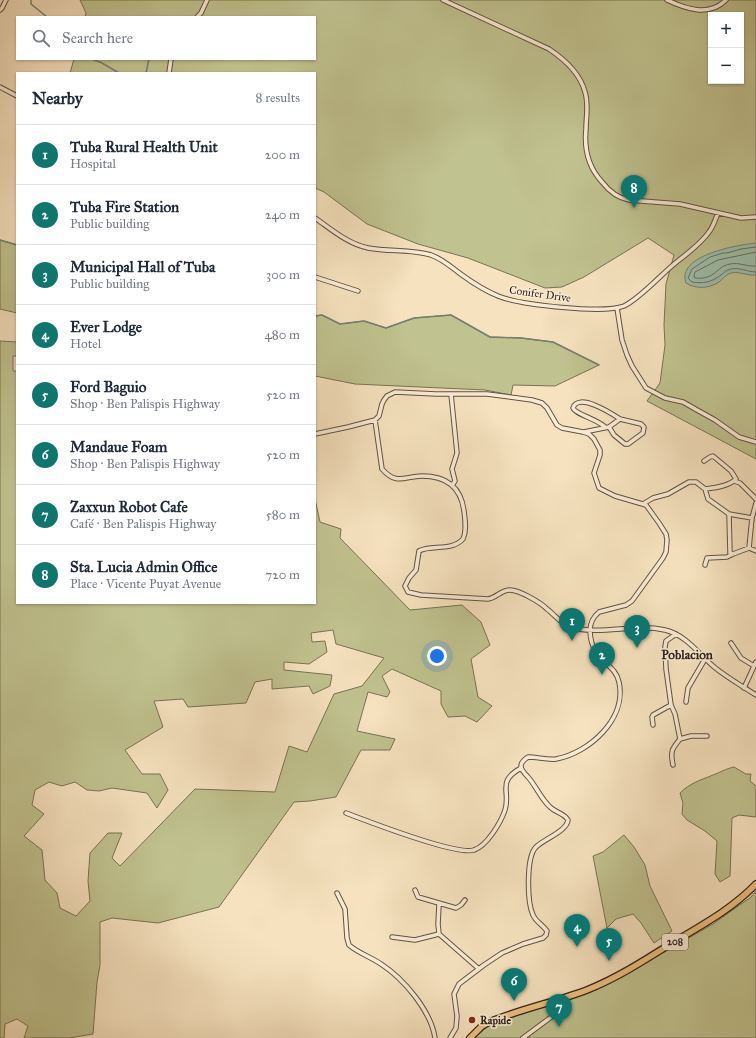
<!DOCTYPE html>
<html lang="en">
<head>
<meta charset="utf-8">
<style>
	:root { --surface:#fff; --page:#f6f6f7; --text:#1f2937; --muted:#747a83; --line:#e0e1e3; --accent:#0f766e }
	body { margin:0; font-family:"IM FELL Great Primer",serif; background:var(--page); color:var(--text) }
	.controls { position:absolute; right:12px; top:12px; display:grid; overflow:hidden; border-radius:0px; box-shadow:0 1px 3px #0004 }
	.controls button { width:36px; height:36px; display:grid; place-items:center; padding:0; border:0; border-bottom:1px solid var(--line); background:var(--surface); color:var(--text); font:20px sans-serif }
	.you { position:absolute; left:437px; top:656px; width:14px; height:14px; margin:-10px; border:3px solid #fff; border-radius:50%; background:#1a73e8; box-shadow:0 0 0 6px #1a73e833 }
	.badge { display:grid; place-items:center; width:26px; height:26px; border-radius:50%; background:var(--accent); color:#fff; font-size:13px; font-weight:700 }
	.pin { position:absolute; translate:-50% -33px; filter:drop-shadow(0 1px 2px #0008) }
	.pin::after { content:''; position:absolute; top:21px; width:14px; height:12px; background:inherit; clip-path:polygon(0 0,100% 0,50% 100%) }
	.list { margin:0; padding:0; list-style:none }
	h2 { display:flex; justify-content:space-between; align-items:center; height:52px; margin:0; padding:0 16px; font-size:17px }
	h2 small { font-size:13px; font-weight:400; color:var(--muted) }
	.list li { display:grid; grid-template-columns:26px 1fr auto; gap:12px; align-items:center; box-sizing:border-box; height:60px; padding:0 16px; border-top:1px solid var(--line) }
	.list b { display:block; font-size:15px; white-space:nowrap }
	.list p { margin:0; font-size:13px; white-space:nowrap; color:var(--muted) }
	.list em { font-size:13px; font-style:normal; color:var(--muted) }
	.icon { flex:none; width:22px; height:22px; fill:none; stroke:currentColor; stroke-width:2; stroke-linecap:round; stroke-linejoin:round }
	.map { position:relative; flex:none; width:756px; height:1038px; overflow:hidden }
	.search { position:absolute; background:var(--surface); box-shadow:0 1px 3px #0004; left:16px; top:16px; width:300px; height:44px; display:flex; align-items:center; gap:10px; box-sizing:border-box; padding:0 14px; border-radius:0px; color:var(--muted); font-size:15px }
	.panel { position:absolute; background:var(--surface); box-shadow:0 1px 3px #0004; left:16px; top:72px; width:300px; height:532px; border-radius:0px }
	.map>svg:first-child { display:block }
</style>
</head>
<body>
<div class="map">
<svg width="756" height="1038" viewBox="0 0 756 1038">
	<rect width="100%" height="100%" fill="#f6e2bf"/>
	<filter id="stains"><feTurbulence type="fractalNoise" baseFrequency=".005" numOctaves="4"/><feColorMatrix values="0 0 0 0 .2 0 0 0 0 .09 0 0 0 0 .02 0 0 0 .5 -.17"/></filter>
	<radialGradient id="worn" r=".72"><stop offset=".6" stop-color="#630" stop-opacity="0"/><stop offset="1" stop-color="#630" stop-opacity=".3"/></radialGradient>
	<!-- green -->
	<path fill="#c0c28f" stroke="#797254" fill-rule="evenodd" d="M80 0H756V459L647 401 660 383 665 345 664 325 666 284 674 255 648 238 584 277 562 287 545 288 468 258 418 244 367 224 324 192 315 188V73H70L74 59H315V17H85L86 13ZM711 15H741V81H711Z
		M0 240 17 245V313L0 309Z
		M322 315 340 324 364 321 386 328 414 318 451 315 490 337 521 338 553 342 599 365 555 386 513 385 511 395 485 390 355 384 315 376V316Z
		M0 341 17 342V356H13V371H17V603H315V499L320 522 341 529 340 538 410 610 462 605 481 622 490 645 471 659 478 697 492 706 477 722 465 716 448 717 441 704V691L392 669 382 676 390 692 387 697 368 692 357 731 395 739 390 750H361L336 797 310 801 294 802 219 907 158 923 112 918 100 922V965L97 982 93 1034 69 1038H24L28 1026 17 1019 5 1024 4 1038H0ZM333 630 336 644 384 658 362 686 334 694 307 752 289 746 275 792 195 789 120 866 112 858 122 833H108L90 853 88 881 90 901 76 916 60 908 57 893 45 880 42 850 24 836 44 814 32 805 35 790 49 782 62 786 75 782 87 790 99 791 112 788 147 793 157 808 168 790 160 774H142L125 750 163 727 154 701 183 699 188 707 246 703 255 682 272 679V689L309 686 313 694 330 686 332 675 284 670V662L309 664 327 652 325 641 312 642 311 633Z
		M734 767 746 774H751L750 781 756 786V817L739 815 732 818 730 876 720 882 715 874 717 841 705 831 687 820 682 814 683 803 680 793C690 783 701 780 713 775 721 772 725 769 734 767Z
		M624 835 634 847 645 865 650 886 672 931 654 943 641 923 633 914 616 919 607 928 593 856 603 852Z
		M756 891V1038H474L492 1023 589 991 642 965 713 924 751 897Z"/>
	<!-- water -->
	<path fill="#9ebfac" stroke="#738071" d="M756 243V275C747 276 740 271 731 273 726 274 723 279 719 282 709 289 695 289 686 283 676 255 738 245 756 243Z"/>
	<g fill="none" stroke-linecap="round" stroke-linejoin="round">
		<!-- shore -->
		<path stroke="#687062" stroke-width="1" d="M756 247 741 249 727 253H723L710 257 692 269 688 278 692 282C703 284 712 282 721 275 725 272 726 270 731 269 740 267 747 272 756 272
			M756 252 718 260 695 272 694 276 695 278C716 280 715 267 730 264 739 262 747 267 756 266"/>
		<!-- stream -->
		<path stroke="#738071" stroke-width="1.5" d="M31 0V4L47 17
			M92 59 102 63 119 73
			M146 73 149 59
			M0 240 17 245
			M315 316 322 315 340 324 364 321 386 328 414 318 451 315 490 337 521 338 553 342 599 365"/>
		<!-- minor casing -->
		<g stroke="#635242" stroke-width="5.5">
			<path id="minor" d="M443 0 549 49C564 59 580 73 585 92 589 105 586 116 586 129 584 149 588 167 602 182 609 191 618 198 629 200L680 204 741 218 756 217
				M667 0C686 9 709 17 726 0
				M0 10 2 8 6 0
				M197 17 201 13 207 0
				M169 73 171 59
				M0 87 17 96
				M315 218C331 229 348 244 368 248 389 252 411 249 431 255 443 259 452 268 462 275 473 283 486 291 498 296 520 305 604 314 624 306 638 300 660 276 673 265 685 255 700 245 709 232 713 227 715 220 718 213
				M315 277 358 291
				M617 308 622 340 627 355 632 366 646 388 665 398 683 402 697 410 715 420 739 437 756 442
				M451 394 457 453 452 469 455 481 453 484
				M375 420 382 469C397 486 405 476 422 476 446 476 461 487 464 511 465 520 467 530 463 539 451 552 431 544 419 551L416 570 409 578 405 586 408 592 421 595 488 599C496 598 501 590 510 590 519 590 540 602 547 609 555 615 561 624 571 627 601 636 634 623 665 630 686 635 698 653 713 666 726 677 742 686 756 695
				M605 427C597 419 575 414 573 408 578 392 611 413 620 419
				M584 432 609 427 620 419 641 424 644 427 643 433 628 444H625L614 435 609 427
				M315 434 348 427 375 420 379 416 382 404 384 400 387 396 395 392 436 394H487L532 400 542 403 547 408 557 425 562 428 583 432 589 434 594 439 600 450V455L594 473 599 488 615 496 646 505 659 523 666 534 667 540 666 552 663 558 632 601 626 605 599 612C593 617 590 623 590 631 591 662 615 662 619 682 627 719 589 753 556 759 546 760 538 757 528 757 525 759 521 762 521 766 521 770 525 774 528 777 536 786 541 799 550 807 556 813 564 813 568 820 567 831 544 839 536 847 526 857 527 902 533 915 536 922 543 925 547 931L546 935 543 938 523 944 502 953 484 965 459 984 454 994 457 1016 456 1028 450 1038
				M704 461 710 457 713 456 731 471 736 479C729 486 715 488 705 489
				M734 481 740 483 756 499
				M643 504 653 498 668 494 689 482H696L705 489 708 499 729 514 730 553 733 554 749 548 756 551
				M729 514 752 518
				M749 548 752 518 756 503
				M705 565 707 558 727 557 733 554
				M731 643 741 658 754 666
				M744 688 756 662
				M686 702 688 688 705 659
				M653 725 652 717 653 715 671 705
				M680 739 691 736H707
				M673 765C670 751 672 749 680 739L675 714 671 705 666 669 665 647 666 641 676 634
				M346 813C367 821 457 856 474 850 487 846 501 822 505 810 511 791 496 782 521 768
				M415 890 418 897 456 908 461 905 465 900
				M337 893 345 909 347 938 349 945C358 953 371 957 381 964 404 979 431 1011 435 1038
				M439 904 438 924 439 934 479 969
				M392 937 415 940 439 934
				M523 1038 558 1012 560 1007 562 998"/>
		</g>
		<!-- primary casing -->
		<g stroke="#322219" stroke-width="8">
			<path id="primary" d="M470 1038 482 1026 489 1022C521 1009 555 1002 587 990 617 978 645 960 672 943 702 925 732 909 756 884"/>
		</g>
		<!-- minor -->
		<use href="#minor" stroke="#f9ecd5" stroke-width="3.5"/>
		<!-- primary -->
		<use href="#primary" stroke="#ebc180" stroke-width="5.5"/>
	</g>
	<!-- markers -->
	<circle fill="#8f2418" stroke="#f9ecd5" stroke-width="1.5" cx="472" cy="1020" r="4"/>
	<g text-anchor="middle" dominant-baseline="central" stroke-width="3" stroke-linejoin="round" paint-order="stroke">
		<!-- shield labels -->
		<rect fill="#f9ecd5" stroke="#6e5f51" stroke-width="1" x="662" y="934" width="26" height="16" rx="3"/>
		<g font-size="10" font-weight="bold" fill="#322219">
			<text x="675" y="942">208</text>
		</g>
		<!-- street labels -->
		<g font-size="11" fill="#322219" stroke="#f9ecd5">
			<text transform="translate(540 294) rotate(8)">Conifer Drive</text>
		</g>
		<!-- poi labels -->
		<g font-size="11" font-weight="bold" fill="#322219" stroke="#f9ecd5" text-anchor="start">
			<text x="480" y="1020">Rapide</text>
		</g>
		<!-- quarter labels -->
		<g font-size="13" font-weight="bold" fill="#322219" stroke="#f9ecd5">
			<text x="687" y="655">Poblacion</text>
		</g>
	</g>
	<rect width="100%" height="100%" filter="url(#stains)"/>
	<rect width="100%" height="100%" fill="url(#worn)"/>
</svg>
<div class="controls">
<button>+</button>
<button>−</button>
</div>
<div class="you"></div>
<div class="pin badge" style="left:572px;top:641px">1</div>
<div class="pin badge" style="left:602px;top:675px">2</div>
<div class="pin badge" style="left:637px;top:648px">3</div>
<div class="pin badge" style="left:577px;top:947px">4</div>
<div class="pin badge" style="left:609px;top:961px">5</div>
<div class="pin badge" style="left:514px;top:1001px">6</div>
<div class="pin badge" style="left:559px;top:1027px">7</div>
<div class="pin badge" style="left:634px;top:208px">8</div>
<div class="search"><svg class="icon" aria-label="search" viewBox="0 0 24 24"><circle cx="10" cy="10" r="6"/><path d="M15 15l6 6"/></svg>Search here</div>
<section class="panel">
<h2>Nearby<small>8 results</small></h2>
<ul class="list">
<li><span class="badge">1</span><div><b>Tuba Rural Health Unit</b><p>Hospital</p></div><em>200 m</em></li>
<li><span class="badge">2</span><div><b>Tuba Fire Station</b><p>Public building</p></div><em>240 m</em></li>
<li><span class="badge">3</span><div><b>Municipal Hall of Tuba</b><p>Public building</p></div><em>300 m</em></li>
<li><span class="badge">4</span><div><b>Ever Lodge</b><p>Hotel</p></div><em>480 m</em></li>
<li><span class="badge">5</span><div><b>Ford Baguio</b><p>Shop · Ben Palispis Highway</p></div><em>520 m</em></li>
<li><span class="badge">6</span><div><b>Mandaue Foam</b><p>Shop · Ben Palispis Highway</p></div><em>520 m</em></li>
<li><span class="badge">7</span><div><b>Zaxxun Robot Cafe</b><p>Café · Ben Palispis Highway</p></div><em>580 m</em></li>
<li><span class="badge">8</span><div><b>Sta. Lucia Admin Office</b><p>Place · Vicente Puyat Avenue</p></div><em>720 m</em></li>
</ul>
</section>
</div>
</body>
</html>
